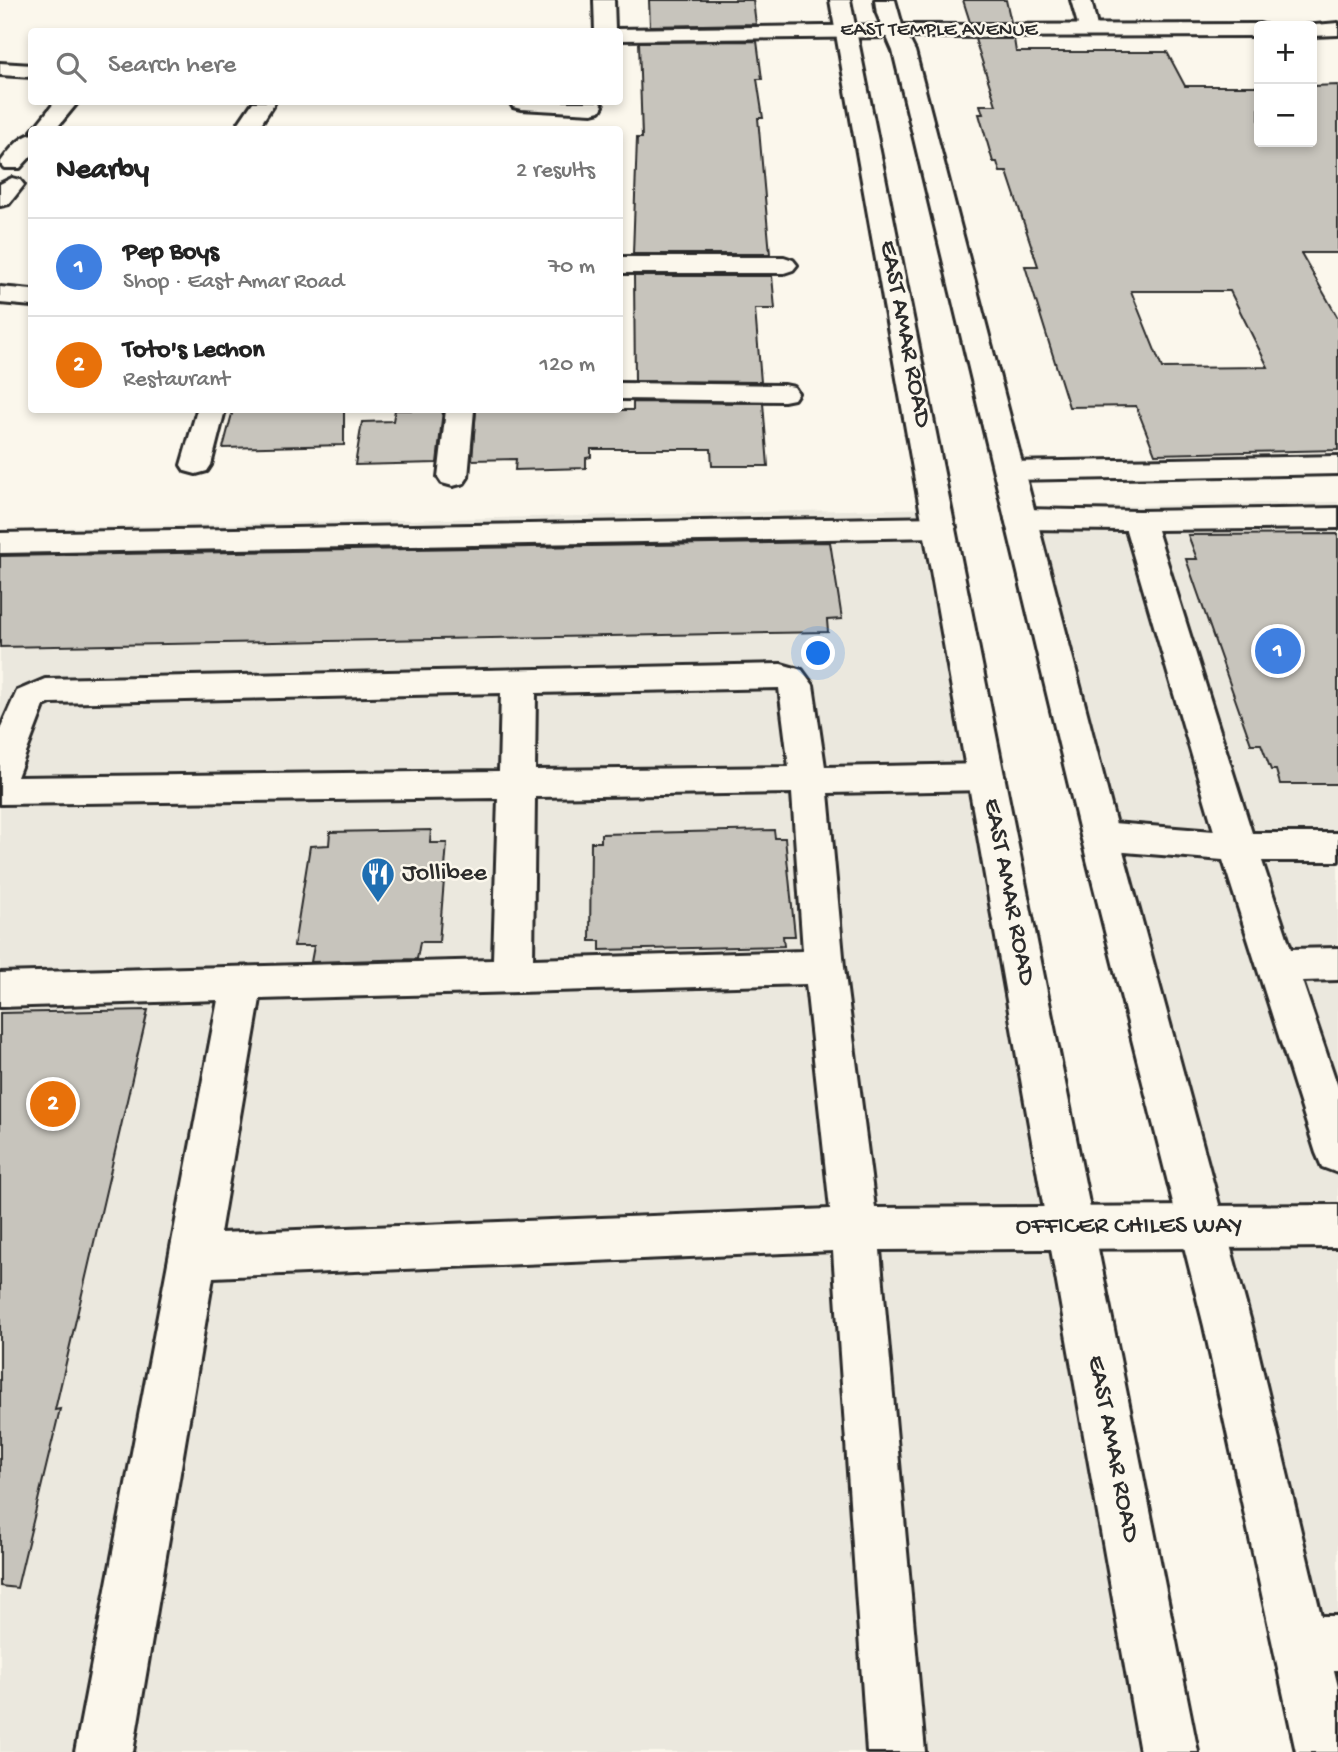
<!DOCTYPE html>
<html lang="en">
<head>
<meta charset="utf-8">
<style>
	:root { --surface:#fff; --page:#f6f6f6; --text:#222; --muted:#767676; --line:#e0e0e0; --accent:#0f766e }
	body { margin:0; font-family:"Gochi Hand",sans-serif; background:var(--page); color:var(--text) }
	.controls { position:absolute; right:21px; top:21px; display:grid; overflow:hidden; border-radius:7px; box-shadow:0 4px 10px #0003 }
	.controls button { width:63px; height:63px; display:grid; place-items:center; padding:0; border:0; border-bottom:2px solid var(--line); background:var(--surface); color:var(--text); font:35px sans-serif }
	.you { position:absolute; left:819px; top:654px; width:24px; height:24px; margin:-18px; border:5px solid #fff; border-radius:50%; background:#1a73e8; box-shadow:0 0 0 10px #1a73e833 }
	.badge { display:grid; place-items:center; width:46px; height:46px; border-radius:50%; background:var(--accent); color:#fff; font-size:23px; font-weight:700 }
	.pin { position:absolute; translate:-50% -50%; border:4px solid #fff; box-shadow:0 2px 7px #0006 }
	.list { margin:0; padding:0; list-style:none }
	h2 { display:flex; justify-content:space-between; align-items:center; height:91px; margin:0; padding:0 28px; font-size:30px }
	h2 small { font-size:23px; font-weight:400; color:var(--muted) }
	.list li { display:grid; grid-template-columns:46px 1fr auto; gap:21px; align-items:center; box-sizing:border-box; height:98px; padding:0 28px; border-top:2px solid var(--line) }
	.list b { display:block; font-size:26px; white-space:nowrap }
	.list p { margin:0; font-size:23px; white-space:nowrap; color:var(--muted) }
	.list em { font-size:23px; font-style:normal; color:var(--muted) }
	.icon { flex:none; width:38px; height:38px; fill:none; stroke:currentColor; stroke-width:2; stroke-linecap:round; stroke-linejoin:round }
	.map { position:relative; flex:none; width:1338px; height:1752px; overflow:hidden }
	.search { position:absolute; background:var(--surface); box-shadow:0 4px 10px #0003; left:28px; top:28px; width:595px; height:77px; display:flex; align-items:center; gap:18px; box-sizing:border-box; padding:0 24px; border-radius:7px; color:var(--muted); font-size:26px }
	.panel { position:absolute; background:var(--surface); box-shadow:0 4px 10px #0003; left:28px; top:126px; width:595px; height:287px; border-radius:7px }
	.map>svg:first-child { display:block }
</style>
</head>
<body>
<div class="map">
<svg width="1338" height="1752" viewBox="0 0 1338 1752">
	<rect width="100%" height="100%" fill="#fbf7ec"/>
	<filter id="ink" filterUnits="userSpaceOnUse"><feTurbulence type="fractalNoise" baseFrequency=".0143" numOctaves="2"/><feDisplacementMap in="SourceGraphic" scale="14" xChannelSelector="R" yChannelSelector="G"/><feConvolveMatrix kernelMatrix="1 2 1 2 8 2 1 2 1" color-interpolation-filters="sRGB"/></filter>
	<g filter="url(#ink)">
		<!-- built -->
		<path fill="#ebe8de" d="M1338 502V1752L1018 508Z
			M936 508 1169 1752H0V533L49 528Z"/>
		<!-- building -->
		<path fill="#c7c4bc" stroke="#2b2b2b" stroke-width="2" fill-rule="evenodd" d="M649 0H753L756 24 650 26Z
			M963 0H1006L1011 22H970Z
			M975 39H1014L1016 52H1167L1185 86H1259V142H1312V86L1338 85V253H1301L1338 318V450L1155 454 1136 406 1069 407 1025 266H1038L1007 172H1000L997 162H993L979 114H983L980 105H996ZM1131 291H1230L1268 367 1162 368Z
			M757 41 762 79H757L763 118H758L770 254H633L637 138H642L639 42Z
			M634 276H772L775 309H755L761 382 635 381Z
			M633 402 763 403 768 466H712L711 449H591V457L586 458V468L515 470 516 459 472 460 476 410H633Z
			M233 410H344V445L223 448Z
			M395 410H443L437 463 355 465 362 422 393 421Z
			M1338 534V784H1280L1276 770H1271L1261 744H1251L1186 559H1197L1188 535Z
			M830 542 842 619 827 620 828 632 0 647V556Z
			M431 830 430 843H447L439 942H420L417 959 311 962 314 946H294L310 846 329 845 330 832Z
			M774 830 775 838H785L795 936H783L784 946 600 950V941H590L591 842H601V834Z
			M148 1010 55 1410 60 1409 17 1588 0 1586V1013Z"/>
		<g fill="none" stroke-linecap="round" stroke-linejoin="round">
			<!-- minor casing -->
			<g stroke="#2b2b2b" stroke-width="6">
				<path id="minor" d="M594 0H614L615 29 895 25 902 27 905 31 902 35 895 37 620 40V32H595Z
					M1071 0H1091L1098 31 1095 35H1081Z
					M0 63 32 65V77L0 75Z
					M55 102H78L55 130 32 131Z
					M253 102H275L257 130H234Z
					M510 102H600L603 106 600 111 592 113 521 109 513 107Z
					M32 134V155L20 168H4L0 163C8 152 19 137 32 134Z
					M12 178 20 180 24 185 9 204 0 206V184Z
					M620 257H784L793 260 797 265 793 270 784 273H620Z
					M0 287 32 290V306L0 303Z
					M620 383 784 385 794 387 798 393 794 399 784 401 620 399Z
					M197 410H225L211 465 207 471 196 474 185 471 181 465Z
					M446 410H474L468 477 464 483 453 486 442 483 438 477Z
					M1338 456V474L1009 480 998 477 994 471 998 465 1009 462Z
					M1338 508V528L1157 530 1252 833H1338V861H1262L1291 949 1338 948V980L1302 981 1338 1087V1173L1322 1167 1316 1153 1223 860 1100 850 1087 846 1081 836 1087 826 1100 822 1214 831 1126 530 1020 529 1009 526 1005 519 1009 512 1020 509 1139 511Z
					M940 517 951 520 956 527 951 534 940 537 0 553V533Z
					M781 664 802 670 813 685 825 767 987 764 1000 768 1005 777 1000 786 987 790 828 793 844 967 875 1208 1338 1205V1247L880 1250 925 1752H867L833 1251 213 1277 133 1752H75L218 1000 0 1007V973L493 960 498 798 0 804V729L17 691 45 679ZM779 688 789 767 535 770 536 693ZM501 693 499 771 17 777 44 706 51 703ZM792 793 803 951 533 959 535 797ZM806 984 830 1209 220 1233 260 999Z
					M1302 1616H1338V1670H1302L1283 1662 1275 1643 1283 1624Z"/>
			</g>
			<!-- major casing -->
			<g stroke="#2b2b2b" stroke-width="6">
				<path id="major" d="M830 0H850L1198 1752H1140Z
					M875 0H895L902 25 1259 24 1267 26H1259V36L908 37 915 51 1119 836 1252 1326 1338 1687V1752H1296L1204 1326 1081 836 893 51 877 14Z
					M1338 23V35L1312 36V26H1304Z"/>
			</g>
			<!-- minor -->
			<use href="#minor" fill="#fbf7ec" fill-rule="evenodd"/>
			<!-- major -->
			<use href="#major" fill="#fbf7ec" fill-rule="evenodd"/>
		</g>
	</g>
	<!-- icons -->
	<defs>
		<g id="restaurant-pin" transform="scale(1.75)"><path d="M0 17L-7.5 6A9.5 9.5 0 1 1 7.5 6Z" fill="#1f6fb2" stroke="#fbf7ec"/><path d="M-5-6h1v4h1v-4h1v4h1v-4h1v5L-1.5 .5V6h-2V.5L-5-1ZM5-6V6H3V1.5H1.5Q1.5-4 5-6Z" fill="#fff"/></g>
	</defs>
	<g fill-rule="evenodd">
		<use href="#restaurant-pin" x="378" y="874"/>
	</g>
	<g text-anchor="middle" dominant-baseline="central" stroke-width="5" stroke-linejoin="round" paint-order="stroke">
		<!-- far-street labels -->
		<g font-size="21" fill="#2b2b2b" stroke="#fbf7ec">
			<text x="939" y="31">EAST TEMPLE AVENUE</text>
		</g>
		<!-- street labels -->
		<g font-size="26" fill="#2b2b2b" stroke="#fbf7ec">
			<text transform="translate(904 334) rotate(79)">EAST AMAR ROAD</text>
			<text transform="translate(1008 892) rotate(79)">EAST AMAR ROAD</text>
			<text x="1129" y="1227">OFFICER CHILES WAY</text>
			<text transform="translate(1112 1449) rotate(79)">EAST AMAR ROAD</text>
		</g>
		<!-- poi labels -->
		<g font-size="26" fill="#2b2b2b" stroke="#fbf7ec" text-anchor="start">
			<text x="402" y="874">Jollibee</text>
		</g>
	</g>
</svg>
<div class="controls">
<button>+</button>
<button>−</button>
</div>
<div class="you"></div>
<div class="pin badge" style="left:1278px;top:651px;background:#3f7fe0">1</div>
<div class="pin badge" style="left:53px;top:1104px;background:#e8710a">2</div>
<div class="search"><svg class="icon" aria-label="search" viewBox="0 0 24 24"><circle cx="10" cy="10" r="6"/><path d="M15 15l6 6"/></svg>Search here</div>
<section class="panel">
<h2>Nearby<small>2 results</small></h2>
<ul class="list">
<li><span class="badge" style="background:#3f7fe0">1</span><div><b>Pep Boys</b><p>Shop · East Amar Road</p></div><em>70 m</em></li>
<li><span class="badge" style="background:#e8710a">2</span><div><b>Toto's Lechon</b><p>Restaurant</p></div><em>120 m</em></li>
</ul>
</section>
</div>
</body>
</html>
